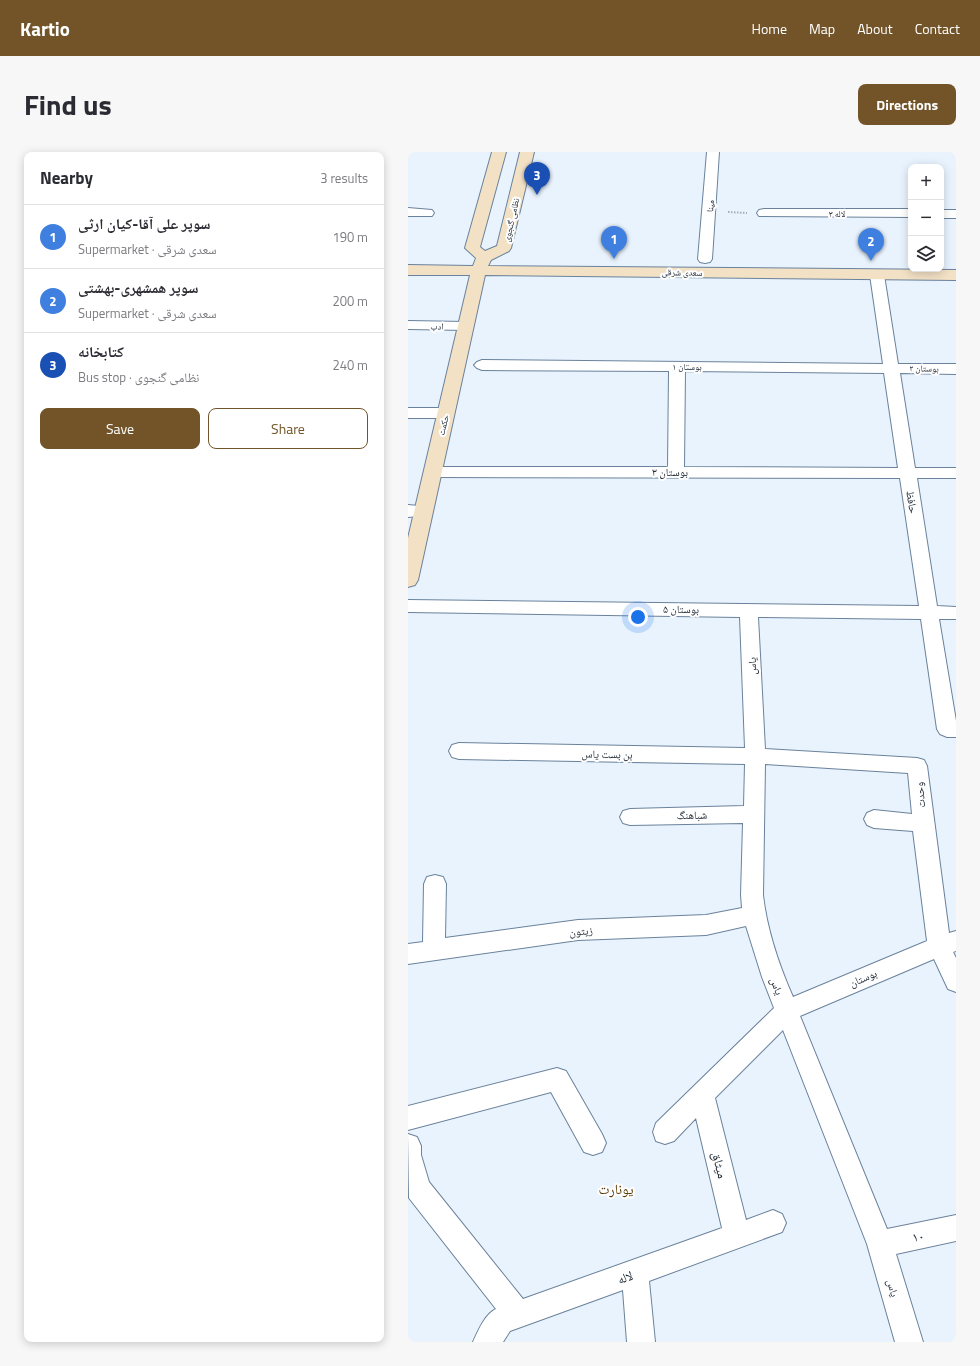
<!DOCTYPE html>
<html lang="en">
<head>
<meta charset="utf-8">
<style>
	:root { --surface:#fff; --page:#f7f7f7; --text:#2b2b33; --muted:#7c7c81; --line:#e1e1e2; --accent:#725428 }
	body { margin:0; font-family:"Titillium Web","Noto Naskh Arabic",sans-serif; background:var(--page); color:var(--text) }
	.controls { position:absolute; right:12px; top:12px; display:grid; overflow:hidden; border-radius:8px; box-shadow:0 2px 10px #0003 }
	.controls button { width:36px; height:36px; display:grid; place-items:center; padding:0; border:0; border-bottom:1px solid var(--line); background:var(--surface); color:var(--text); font:20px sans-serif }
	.you { position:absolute; left:230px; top:465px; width:14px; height:14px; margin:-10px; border:3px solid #fff; border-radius:50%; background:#1a73e8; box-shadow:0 0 0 6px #1a73e833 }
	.badge { display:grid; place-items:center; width:26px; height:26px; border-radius:50%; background:var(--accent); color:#fff; font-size:13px; font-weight:700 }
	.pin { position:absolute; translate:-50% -33px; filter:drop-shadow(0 1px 2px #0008) }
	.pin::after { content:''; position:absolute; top:21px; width:14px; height:12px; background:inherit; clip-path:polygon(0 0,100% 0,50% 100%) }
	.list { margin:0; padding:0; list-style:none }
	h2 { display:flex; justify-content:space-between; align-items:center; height:52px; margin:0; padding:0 16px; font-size:17px }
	h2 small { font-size:13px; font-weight:400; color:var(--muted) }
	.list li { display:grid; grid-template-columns:26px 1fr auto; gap:12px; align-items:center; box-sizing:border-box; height:64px; padding:0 16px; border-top:1px solid var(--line) }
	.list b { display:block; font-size:15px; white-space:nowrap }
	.list p { margin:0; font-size:13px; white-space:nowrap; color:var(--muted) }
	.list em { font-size:13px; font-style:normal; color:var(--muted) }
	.actions { display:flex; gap:8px; padding:12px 16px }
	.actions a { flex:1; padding:9px 0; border:1px solid var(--accent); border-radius:8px; text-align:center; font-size:14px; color:var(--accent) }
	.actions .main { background:var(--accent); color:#fff }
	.icon { flex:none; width:22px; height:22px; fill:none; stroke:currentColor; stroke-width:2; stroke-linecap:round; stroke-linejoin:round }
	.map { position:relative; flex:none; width:548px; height:1190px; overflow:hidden; border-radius:8px }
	header { display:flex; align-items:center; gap:24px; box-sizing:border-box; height:56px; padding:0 20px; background:var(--accent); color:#fff }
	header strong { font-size:19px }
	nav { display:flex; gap:22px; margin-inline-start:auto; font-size:14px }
	.intro { display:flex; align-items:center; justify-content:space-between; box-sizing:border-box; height:96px; padding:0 24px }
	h1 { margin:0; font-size:28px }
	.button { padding:10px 18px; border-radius:8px; background:var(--accent); color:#fff; font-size:14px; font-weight:700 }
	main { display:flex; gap:24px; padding:0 24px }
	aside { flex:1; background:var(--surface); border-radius:8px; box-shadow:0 2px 10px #0003 }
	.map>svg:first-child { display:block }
</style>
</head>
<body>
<header>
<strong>Kartio</strong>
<nav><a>Home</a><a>Map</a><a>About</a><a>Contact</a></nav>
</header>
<div class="intro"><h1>Find us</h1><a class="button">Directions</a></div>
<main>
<aside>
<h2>Nearby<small>3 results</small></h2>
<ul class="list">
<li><span class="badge" style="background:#3f7fe0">1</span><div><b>سوپر علی آقا-کیان ارثی</b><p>Supermarket · سعدی شرقی</p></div><em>190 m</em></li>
<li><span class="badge" style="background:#3f7fe0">2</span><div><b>سوپر همشهری-بهشتی</b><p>Supermarket · سعدی شرقی</p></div><em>200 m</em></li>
<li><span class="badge" style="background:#1a4fb4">3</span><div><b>کتابخانه</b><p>Bus stop · نظامی گنجوی</p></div><em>240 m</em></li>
</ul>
<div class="actions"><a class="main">Save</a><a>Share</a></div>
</aside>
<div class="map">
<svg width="548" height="1190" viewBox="0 0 548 1190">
	<rect width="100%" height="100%" fill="#e8f3fe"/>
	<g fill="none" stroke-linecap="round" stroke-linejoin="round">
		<!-- street casing -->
		<g stroke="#6a829b" stroke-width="2">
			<path id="street" d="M299 0H311L304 107 302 110 297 111 292 110 290 107Z
				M0 56 24 58 26 61 24 64H0Z
				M356 57H503V65L351 64 349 61 351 58Z
				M533 58H548V66H533Z
				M469 119 474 120 476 123 490 212H548V222L492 221 507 316H548V326H509L529 454 548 455V467H531L548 569V585H539L532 582 529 577 513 467 350 465 357 597 509 606 516 608 519 614 541 781 548 779V799L545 800 548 806V840L540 837 526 807 392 864 479 1077 548 1063V1089L488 1102 515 1190H487L459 1092 375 878 307 946 338 1068 365 1058 374 1062 378 1071 374 1080 241 1129 247 1190H219L215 1138 102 1179 95 1190H65C70 1179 77 1162 88 1157L1 1046 0 982 9 985 13 994V1003L21 1030 115 1147 314 1076 288 966 266 989 257 992 248 989 245 980 248 971 366 856 354 825 338 774 298 783 170 788 0 812V792L15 790 16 732 19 725 27 723 35 725 38 732 37 786 170 768 298 763 334 756 333 743 335 671 222 673 215 671 212 665 215 659 222 657 336 654 337 612 51 607 44 605 41 599 44 593 51 591 337 596 332 465 0 460V448L511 454 492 326 24 325 18 324 16 320 18 316 24 315H260L261 219 74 218 69 216 66 213 69 210 74 208 475 212 462 123 464 120ZM277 219 476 221 490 316 276 315ZM357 612 500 621 504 662 466 658 459 661 456 667 459 673 466 676 505 679 519 789 385 845C371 813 359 778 355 743Z
				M0 169 58 170 63 171 65 174 63 177 58 178 0 177Z
				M0 256H38L44 258 46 261 44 264 38 266H0Z
				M0 353 22 355 24 359 22 363 0 365Z
				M149 916 158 919 194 982 198 991 194 1000 185 1003 176 1000 143 940 0 978V954Z"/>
		</g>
		<!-- secondary casing -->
		<g stroke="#6a829b" stroke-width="2">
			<path id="secondary" d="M84 0H98L72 95 77 99 89 94 112 0H126L103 96 101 99 83 108 80 114 548 118V128L77 123 10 428 7 433 0 435V386L62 123H0V113L65 114 68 106 57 96Z"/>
		</g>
		<!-- path -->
		<path stroke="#a1acb7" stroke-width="2" stroke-dasharray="1.5 1.5" stroke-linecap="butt" d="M320 60 339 61"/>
		<!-- street -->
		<use href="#street" fill="#fff" fill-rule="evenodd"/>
		<!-- secondary -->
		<use href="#secondary" fill="#f3e1c5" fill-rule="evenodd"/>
	</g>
	<g text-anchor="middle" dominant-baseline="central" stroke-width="4" stroke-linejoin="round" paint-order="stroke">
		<!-- far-street labels -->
		<g font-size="9" fill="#212b36" stroke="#fefefe">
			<text transform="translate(302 54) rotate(-86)">مینا</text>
			<text x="429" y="61">لاله ۳</text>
			<text transform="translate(103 68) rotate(-77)">نظامی گنجوی</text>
			<text transform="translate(274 120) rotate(1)">سعدی شرقی</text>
			<text transform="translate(29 174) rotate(1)">ادب</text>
			<text x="279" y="214">بوستان ۱</text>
			<text transform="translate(516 216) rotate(1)">بوستان ۲</text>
			<text transform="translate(35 273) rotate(-77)">حکمت</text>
		</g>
		<!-- street labels -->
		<g font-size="11" fill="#212b36" stroke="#fefefe">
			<text x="262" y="320">بوستان ۳</text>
			<text transform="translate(504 350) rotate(81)">حافظ</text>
			<text transform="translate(273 457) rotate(1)">بوستان ۵</text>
			<text transform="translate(344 514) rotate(-92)">یاس</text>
			<text transform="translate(199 602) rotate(1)">بن بست یاس</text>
			<text transform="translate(512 643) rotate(-96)">وحدت</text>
			<text transform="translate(284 663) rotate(-1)">شباهنگ</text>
			<text transform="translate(173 779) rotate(-5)">زیتون</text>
			<text transform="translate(455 826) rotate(-23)">بوستان</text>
			<text transform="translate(369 834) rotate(69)">یاس</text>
			<text transform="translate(485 1136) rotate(74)">یاس</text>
		</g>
		<!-- near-street labels -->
		<g font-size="13" fill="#212b36" stroke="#fefefe">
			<text transform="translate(312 1013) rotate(76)">میثاق</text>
			<text transform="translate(510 1084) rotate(-12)">۱۰</text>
			<text transform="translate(217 1125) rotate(-20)">لاله</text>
		</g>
		<!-- near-neighbourhood labels -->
		<g font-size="14" fill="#583800" stroke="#fefefe">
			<text x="208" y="1036">یونارت</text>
		</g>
	</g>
</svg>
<div class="controls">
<button>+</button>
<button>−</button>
<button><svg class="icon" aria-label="layers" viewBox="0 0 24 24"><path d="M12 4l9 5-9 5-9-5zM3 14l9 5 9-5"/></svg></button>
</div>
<div class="you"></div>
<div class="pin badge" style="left:206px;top:107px;background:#3f7fe0">1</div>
<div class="pin badge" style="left:463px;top:109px;background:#3f7fe0">2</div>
<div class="pin badge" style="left:129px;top:43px;background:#1a4fb4">3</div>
</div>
</main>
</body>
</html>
